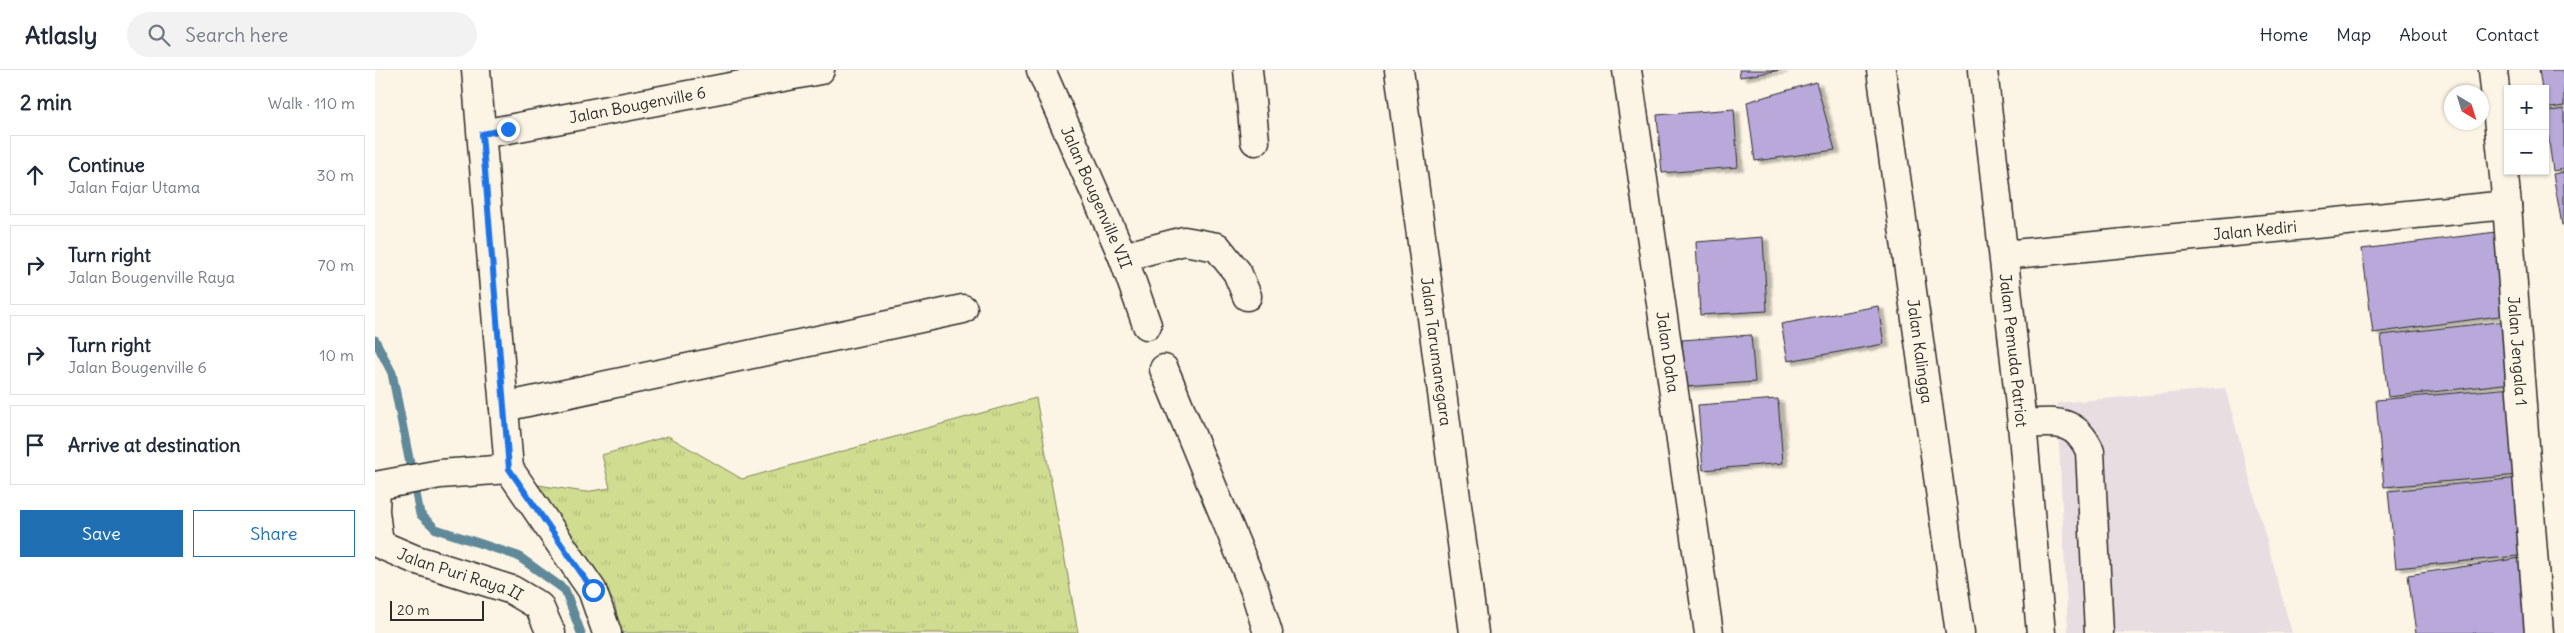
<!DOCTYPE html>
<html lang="en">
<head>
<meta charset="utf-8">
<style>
	:root { --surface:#fff; --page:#f2f2f3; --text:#1f2937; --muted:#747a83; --line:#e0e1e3; --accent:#1f6fb2 }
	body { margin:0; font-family:Delius,sans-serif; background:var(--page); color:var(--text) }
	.controls { position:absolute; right:15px; top:15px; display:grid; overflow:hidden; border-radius:0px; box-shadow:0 1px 4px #0004 }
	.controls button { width:45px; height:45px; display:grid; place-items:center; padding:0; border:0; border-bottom:1px solid var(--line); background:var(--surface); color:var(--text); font:25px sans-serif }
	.compass { position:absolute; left:2069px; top:15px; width:45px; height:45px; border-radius:50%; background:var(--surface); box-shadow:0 1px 4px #0004; rotate:142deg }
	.scale { position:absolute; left:15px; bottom:12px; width:94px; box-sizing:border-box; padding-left:5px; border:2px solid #2b2b2b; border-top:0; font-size:14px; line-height:18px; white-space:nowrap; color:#2b2b2b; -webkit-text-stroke:4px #fcf5e5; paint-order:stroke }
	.stop { position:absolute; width:15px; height:15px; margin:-11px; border:4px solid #1a73e8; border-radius:50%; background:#fff }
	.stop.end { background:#1a73e8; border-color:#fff; box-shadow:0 1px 5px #0008 }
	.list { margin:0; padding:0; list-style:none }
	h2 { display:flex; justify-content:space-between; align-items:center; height:65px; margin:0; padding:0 20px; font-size:21px }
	h2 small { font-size:16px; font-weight:400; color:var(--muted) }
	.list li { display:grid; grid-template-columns:32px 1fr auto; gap:15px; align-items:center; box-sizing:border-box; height:80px; margin:0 10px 10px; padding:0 10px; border:1px solid var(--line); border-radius:0px }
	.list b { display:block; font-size:19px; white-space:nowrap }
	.list p { margin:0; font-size:16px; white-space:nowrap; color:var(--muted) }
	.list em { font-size:16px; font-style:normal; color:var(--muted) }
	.actions { display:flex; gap:10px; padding:15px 20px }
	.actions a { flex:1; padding:11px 0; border:1px solid var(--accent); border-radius:0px; text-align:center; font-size:18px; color:var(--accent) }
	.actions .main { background:var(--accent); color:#fff }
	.icon { flex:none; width:28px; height:28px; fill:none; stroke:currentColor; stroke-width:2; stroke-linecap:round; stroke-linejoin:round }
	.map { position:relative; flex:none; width:2189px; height:563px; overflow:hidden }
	header { display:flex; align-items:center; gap:30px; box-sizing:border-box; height:70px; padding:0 25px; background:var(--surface); border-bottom:1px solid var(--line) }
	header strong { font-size:24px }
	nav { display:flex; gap:28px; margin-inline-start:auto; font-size:18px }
	.search { width:350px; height:45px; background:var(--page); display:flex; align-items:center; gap:12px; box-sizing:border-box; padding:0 18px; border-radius:28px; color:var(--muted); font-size:19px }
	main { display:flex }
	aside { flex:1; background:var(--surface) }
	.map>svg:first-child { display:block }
</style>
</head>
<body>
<header>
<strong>Atlasly</strong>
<div class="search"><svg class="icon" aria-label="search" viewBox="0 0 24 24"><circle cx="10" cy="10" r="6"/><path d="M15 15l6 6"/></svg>Search here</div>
<nav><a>Home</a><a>Map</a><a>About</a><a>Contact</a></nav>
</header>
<main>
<aside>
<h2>2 min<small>Walk · 110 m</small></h2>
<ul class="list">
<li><svg class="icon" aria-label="ahead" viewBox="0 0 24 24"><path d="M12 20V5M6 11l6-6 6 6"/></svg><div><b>Continue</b><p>Jalan Fajar Utama</p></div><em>30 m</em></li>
<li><svg class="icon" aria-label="right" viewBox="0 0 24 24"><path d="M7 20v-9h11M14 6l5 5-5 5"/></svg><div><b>Turn right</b><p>Jalan Bougenville Raya</p></div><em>70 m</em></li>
<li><svg class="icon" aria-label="right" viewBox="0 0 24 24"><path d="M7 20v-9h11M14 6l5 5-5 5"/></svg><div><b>Turn right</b><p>Jalan Bougenville 6</p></div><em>10 m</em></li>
<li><svg class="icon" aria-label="arrive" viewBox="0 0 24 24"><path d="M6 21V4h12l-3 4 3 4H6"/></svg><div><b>Arrive at destination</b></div></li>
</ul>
<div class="actions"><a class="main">Save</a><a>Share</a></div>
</aside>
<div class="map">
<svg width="2189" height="563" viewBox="0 0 2189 563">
	<defs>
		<pattern id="park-tufts" width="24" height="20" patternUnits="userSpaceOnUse" patternTransform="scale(1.25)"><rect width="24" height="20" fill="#d0dd90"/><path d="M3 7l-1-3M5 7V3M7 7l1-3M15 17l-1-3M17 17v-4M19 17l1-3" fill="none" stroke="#b3be7c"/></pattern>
		<filter id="shadow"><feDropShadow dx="5.5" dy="3" stdDeviation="1" flood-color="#0004"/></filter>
	</defs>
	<rect width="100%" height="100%" fill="#fcf5e5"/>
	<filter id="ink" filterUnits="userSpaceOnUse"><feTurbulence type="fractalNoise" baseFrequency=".02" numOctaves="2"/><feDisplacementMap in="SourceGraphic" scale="10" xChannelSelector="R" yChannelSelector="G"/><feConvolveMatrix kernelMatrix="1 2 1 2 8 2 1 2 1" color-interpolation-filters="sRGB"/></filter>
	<g filter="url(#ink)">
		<!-- built -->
		<path fill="#e8dee2" d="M1850 318 1917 563H1693L1682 333Z"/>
		<!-- park -->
		<path fill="url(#park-tufts)" stroke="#7e845e" d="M661 328 703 563H246L239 532 163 415 210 422 235 418 227 385 293 366 367 409Z"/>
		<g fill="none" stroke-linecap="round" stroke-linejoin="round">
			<!-- stream -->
			<path stroke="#60899a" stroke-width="9" d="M0 270 17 303 45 444 61 459 143 486 190 520 206 563"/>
		</g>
		<!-- building -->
		<path fill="#b8a9da" stroke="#2b2b2b" filter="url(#shadow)" d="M1364 0H1407L1365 7Z
			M2164 0H2189V36L2170 39V19H2167Z
			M1441 12 1460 80 1380 91 1372 32Z
			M1359 39 1363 97 1287 103 1282 45Z
			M2189 39V99L2178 101 2170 42Z
			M2189 102V155H2187L2178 104Z
			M2121 162 2131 245 1998 263 1987 179Z
			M1388 167 1392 241 1325 245 1321 172Z
			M1503 236 1509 274 1413 291 1406 254Z
			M2131 251 2137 313 2013 327 2006 265Z
			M1376 265 1380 312 1310 317 1307 270Z
			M2137 318 2144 405 2009 417 2001 330Z
			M1403 329 1408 393 1328 400 1323 335Z
			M2145 408 2153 485 2021 498 2013 421Z
			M2152 487 2163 563H2041L2033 505Z"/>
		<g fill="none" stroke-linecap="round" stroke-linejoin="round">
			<!-- minor casing -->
			<g stroke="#2b2b2b" stroke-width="31">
				<g id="minor">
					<path d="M101 0 134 399"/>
					<path id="s1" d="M666 0 748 187 772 255"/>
					<path d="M873 0 880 71"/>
					<path id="s2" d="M1024 0 1099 563"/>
					<path id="s3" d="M1252 0 1334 563"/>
					<path id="s4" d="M1506 0 1585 563"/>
					<path id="s5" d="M2118 0 2132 135 2164 563"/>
					<path id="s6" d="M107 64 445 0"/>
					<path id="s7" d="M1629 185 2132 135"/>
					<path d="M748 187 809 171 842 177 862 202 872 226"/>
					<path d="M789 299 879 518 893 563"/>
					<path d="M129 337 588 239"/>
					<path d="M1647 354C1680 352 1700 348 1715 381L1724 563"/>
					<path d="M134 399 217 520 232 563"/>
					<path d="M0 416 65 404 134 399"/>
					<path id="s8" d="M1 416 0 441 4 474 39 489 137 520 164 536 176 563"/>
				</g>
			</g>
			<!-- major casing -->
			<g stroke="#2b2b2b" stroke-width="31">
				<g id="major">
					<path id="s9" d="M1608 0 1647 354 1666 563"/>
				</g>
			</g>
			<!-- minor -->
			<use href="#minor" stroke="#fcf5e5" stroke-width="28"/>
			<!-- major -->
			<use href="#major" stroke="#fcf5e5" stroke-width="28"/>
		</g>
	</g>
	<g fill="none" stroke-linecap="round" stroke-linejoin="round" filter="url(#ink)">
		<!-- route -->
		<path stroke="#1a73e8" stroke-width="6" d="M133 59 107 64 134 399 218 520"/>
	</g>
	<g text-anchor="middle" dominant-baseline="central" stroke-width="4" stroke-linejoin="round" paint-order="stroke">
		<!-- street labels -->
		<g font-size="16" fill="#2b2b2b" stroke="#fcf5e5">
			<text stroke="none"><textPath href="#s6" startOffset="158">Jalan Bougenville 6</textPath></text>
			<text stroke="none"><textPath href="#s1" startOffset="139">Jalan Bougenville VII</textPath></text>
			<text stroke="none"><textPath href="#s7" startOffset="252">Jalan Kediri</textPath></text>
			<text stroke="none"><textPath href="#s9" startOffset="282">Jalan Pemuda Patriot</textPath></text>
			<text stroke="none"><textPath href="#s5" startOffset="282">Jalan Jengala 1</textPath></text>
			<text stroke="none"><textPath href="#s2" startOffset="284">Jalan Tarumanegara</textPath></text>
			<text stroke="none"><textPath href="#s3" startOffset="285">Jalan Daha</textPath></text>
			<text stroke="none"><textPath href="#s4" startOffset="284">Jalan Kalingga</textPath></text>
			<text stroke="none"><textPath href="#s8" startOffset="145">Jalan Puri Raya II</textPath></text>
		</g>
	</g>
</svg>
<div class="controls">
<button>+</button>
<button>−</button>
</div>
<svg class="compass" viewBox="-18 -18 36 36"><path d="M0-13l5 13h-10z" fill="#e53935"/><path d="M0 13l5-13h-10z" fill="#747a83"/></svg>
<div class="scale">20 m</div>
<div class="stop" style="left:218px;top:520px"></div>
<div class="stop end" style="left:133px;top:59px"></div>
</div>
</main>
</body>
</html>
